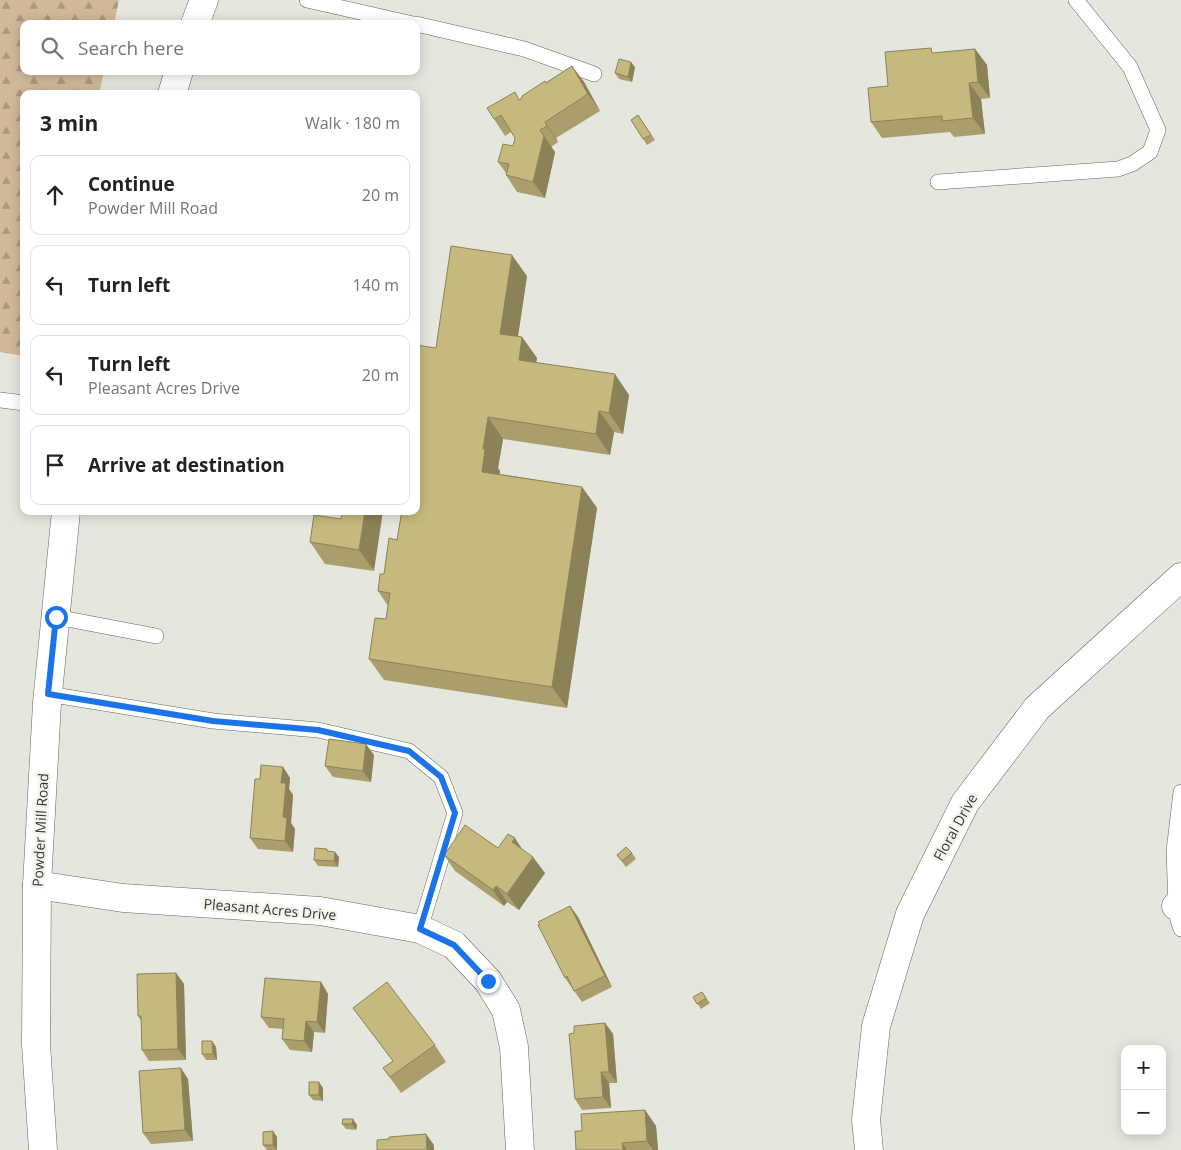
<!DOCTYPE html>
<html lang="en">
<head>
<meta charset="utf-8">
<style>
	:root { --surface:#fff; --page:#f6f6f6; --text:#222; --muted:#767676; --line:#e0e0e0 }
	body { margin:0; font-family:"Open Sans",sans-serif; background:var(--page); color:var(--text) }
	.controls { position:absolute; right:15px; bottom:15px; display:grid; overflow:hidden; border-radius:10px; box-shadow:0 2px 12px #0003 }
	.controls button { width:45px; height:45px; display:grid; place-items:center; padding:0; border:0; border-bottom:1px solid var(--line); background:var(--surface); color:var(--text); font:25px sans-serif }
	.stop { position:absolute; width:15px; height:15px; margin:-11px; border:4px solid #1a73e8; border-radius:50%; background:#fff }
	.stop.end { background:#1a73e8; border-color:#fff; box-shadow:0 1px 5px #0008 }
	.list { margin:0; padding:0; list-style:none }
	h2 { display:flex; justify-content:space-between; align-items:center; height:65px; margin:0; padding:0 20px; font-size:21px }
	h2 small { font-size:16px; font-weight:400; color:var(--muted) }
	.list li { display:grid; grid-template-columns:32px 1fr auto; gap:15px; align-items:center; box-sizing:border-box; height:80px; margin:0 10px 10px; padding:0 10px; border:1px solid var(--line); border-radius:10px }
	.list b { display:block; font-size:19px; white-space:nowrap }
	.list p { margin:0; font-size:16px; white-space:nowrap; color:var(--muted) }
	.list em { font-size:16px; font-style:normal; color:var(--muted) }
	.icon { flex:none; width:28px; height:28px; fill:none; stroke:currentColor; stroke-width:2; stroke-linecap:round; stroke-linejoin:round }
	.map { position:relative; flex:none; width:1181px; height:1150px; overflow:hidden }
	.search { position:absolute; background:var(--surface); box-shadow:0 2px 12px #0003; left:20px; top:20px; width:400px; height:55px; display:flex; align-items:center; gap:12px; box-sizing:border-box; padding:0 18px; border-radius:10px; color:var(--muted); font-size:19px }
	.panel { position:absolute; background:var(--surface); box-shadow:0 2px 12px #0003; left:20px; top:90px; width:400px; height:425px; border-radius:10px }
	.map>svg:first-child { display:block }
</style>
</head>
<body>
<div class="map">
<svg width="1181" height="1150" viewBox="0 0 1181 1150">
	<defs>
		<pattern id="forest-firs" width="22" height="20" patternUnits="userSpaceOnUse" patternTransform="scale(1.25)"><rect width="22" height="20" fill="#d0b99a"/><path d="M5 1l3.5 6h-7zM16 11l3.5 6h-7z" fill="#aa977e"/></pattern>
	</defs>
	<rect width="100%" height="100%" fill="#e5e7df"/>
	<!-- forest -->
	<path fill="url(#forest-firs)" d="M0 0H119L114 24H24V71H104L99 94H24V356L0 352Z"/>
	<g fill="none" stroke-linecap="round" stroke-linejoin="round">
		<!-- service casing -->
		<g stroke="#63655e" stroke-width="16">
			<path id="service" d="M307 0 413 24
				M416 24 524 49 594 74
				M938 182 1118 169 1132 164 1150 152 1158 130 1130 67 1076 0
				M0 400 24 403
				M56 617 156 636
				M48 694 213 721 318 730 409 751 441 777 455 813 420 929
				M1181 792 1174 851 1176 906 1178 920 1181 929"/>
		</g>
		<!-- minor casing -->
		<g stroke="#63655e" stroke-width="29">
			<path id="minor" d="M37 885 123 898 320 911 420 929 454 945 488 981 506 1010 514 1047 520 1150
				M1176 906 1181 908
				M869 1150 866 1120 876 1026 910 914 965 803 1037 708 1181 577"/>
		</g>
		<!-- secondary casing -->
		<g stroke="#63655e" stroke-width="29">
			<path id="secondary" d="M195 24 204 0
				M172 94 179 71
				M43 1150 36 1044 37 885 47 703 66 511"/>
		</g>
		<!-- service -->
		<use href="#service" stroke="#fff" stroke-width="15"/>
		<!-- minor -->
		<use href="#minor" stroke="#fff" stroke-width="28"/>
		<!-- secondary -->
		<use href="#secondary" stroke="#fff" stroke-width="28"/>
	</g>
	<!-- wall -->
	<path fill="#aa9f6c" d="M975 49 987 65 990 98 981 99 985 134 954 137 950 132 882 138 871 122 888 86 935 53Z
		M572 66 584 82 600 111 556 138 558 142 551 147 555 152 545 198 517 192 506 175V173L498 162 513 146 515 138 511 132 505 136 494 119 520 99Z
		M635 67 632 82 619 79 615 73Z
		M638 115 655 140 647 145 631 120Z
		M527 276 518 337H522L537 358 536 362 629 395 623 434 614 432 610 455 503 439 498 468 500 471V474L582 487 597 508 567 708 384 680 369 659 386 619 388 606 378 591 397 540 401 514 400 512 394 511H416L436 348Z
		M341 519 374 571 325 564 310 542Z
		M374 755 371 782 333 777 325 766Z
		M283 767 290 778 289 789 293 795 291 823 295 829 293 852 258 849 250 838 260 779Z
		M498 848 545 873 519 910 507 902 504 906 455 871 444 855Z
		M329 851 339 857 338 867 318 866 314 860Z
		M632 853 636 859 626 867 617 855Z
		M570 906 578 917 612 987 582 1002 565 978Z
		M176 973 184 984 186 1060 149 1061 142 1050 141 1021 138 1016Z
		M321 982 328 994 325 1033 314 1032 312 1052 290 1050 282 1039 283 1029 269 1028 261 1017Z
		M702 992 710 1003 701 1009 693 997Z
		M353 1008 435 1045 446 1062 401 1093 383 1068 393 1061Z
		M605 1023 613 1034 617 1083H609L611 1108 582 1110 575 1099 574 1033Z
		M212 1041 216 1047 217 1060H206L202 1054Z
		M188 1079 193 1141 151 1144 143 1133Z
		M323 1088V1101L313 1100 309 1095Z
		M645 1110 656 1126 658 1150H576L582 1131Z
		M343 1119 357 1125 356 1130 346 1129 342 1124Z
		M277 1137V1150H267L263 1145Z"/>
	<!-- shaded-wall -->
	<path fill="#8b8258" d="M975 49 987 65 990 98 978 82Z
		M631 62 635 67 632 82 628 77Z
		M572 66 584 82 600 111 588 94Z
		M969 83 981 99 985 134 973 118Z
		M545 122 556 138 558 142 547 126Z
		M544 136 555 152 545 198 533 182Z
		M512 255 527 276 515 355 500 334Z
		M522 337 537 358 533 381 519 360Z
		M615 374 629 395 623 434 609 413Z
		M599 411 614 432 610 455 596 434Z
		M488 417 503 439 498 468 500 471 497 493 482 472 483 449Z
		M582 487 597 508 567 708 552 687Z
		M365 511H383L374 571 359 550Z
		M366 744 374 755 371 782 363 771Z
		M283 767 290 778 289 789 293 795 291 823 295 829 293 852 285 841 283 817 281 783Z
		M515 838 526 855 512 842Z
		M335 852 339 857 338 867 334 861Z
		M533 857 545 873 519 910 507 894Z
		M496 886 507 902 504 906 493 890Z
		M570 906 578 917 612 987 605 976Z
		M176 973 184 984 186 1060 178 1049Z
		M321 982 328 994 325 1033 317 1022Z
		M306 1021 314 1032 312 1052 304 1041Z
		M605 1023 613 1034 617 1083 609 1072Z
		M212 1041 216 1047 217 1060 213 1054Z
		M181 1068 188 1079 193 1141 185 1130Z
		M601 1072 609 1083 611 1108 603 1097Z
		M319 1082 323 1088V1101L319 1095Z
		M645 1110 656 1126 658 1150H653L647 1141Z
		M353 1119 357 1125 356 1130 352 1124Z
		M273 1131 277 1137V1150L273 1145Z
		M426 1134 434 1145V1150H427Z
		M622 1143 627 1150H623Z"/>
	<!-- building -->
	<path fill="#c6b97d" stroke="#8b8258" d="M931 48 932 53 975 49 978 82 969 83 973 118 942 121V116L871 122 868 88 888 86 885 52Z
		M619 59 631 62 628 77 615 73Z
		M572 66 588 94 545 122 547 126 540 130 544 136 533 182 506 175 509 164 498 162 503 144 513 146 515 138 501 115 494 119 487 108 515 92 519 100 522 98V96L545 81 546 83Z
		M638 115 651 135 643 139 631 120Z
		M451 246 512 255 500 334 522 337 519 360 615 374 609 413 599 411 596 434 488 417 483 449H485L482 472 582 487 552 687 369 659 375 618 386 619 390 593 378 591 380 574H384L389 538 397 540 402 511H416V345L436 348Z
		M342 511H365L359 550 310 542 314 515 341 519Z
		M329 739 366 744 363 771 325 766Z
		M261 765 283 767 281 783H286L283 817 287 818 285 841 250 838 255 779H260Z
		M465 825 498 848 508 834 515 838 512 842 533 857 507 894 496 886 493 890 444 855Z
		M626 847 632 853 622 861 617 855Z
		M315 848 327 849V851L335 852 334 861 314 860Z
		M570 906 605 976 574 991 567 976 565 978 538 925 540 924 538 922Z
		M176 973 178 1049 142 1050 141 1016H138L137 974Z
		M265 978 321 982 317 1022 306 1021 304 1041 282 1039 284 1019 261 1017Z
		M387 982 435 1045 390 1077 383 1068 393 1061 353 1008Z
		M702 992 706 998 697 1004 693 997Z
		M605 1023 609 1072H601L603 1097 575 1099 569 1034 574 1033V1026Z
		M202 1041H212L213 1054H202Z
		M181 1068 185 1130 143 1133 139 1071Z
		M309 1082H319V1095H309Z
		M645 1110 647 1141 622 1143 623 1150H576L575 1131H582L581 1114Z
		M343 1119H353L352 1124H342Z
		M273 1131V1145H263V1132Z
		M426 1134 427 1150H377V1140L389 1139V1137Z"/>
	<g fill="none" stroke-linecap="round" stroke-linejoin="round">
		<!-- route -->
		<path stroke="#1a73e8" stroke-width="6" d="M56 617 48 694 213 721 318 730 409 751 441 777 455 813 420 929 454 945 488 981"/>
	</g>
	<g text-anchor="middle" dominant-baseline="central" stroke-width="5" stroke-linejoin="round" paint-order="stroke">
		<!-- street labels -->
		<g font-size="14" fill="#363734" stroke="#f2f5ec">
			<text transform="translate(955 827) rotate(-61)">Floral Drive</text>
			<text transform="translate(40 830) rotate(-87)">Powder Mill Road</text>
			<text transform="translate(270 909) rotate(5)">Pleasant Acres Drive</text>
		</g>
	</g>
</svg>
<div class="controls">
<button>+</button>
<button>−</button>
</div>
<div class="stop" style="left:56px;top:617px"></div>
<div class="stop end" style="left:488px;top:981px"></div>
<div class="search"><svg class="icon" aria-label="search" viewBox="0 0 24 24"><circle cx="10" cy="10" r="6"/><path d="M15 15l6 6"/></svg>Search here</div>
<section class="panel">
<h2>3 min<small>Walk · 180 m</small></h2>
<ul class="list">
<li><svg class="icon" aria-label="ahead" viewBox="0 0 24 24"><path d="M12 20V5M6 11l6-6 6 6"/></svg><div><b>Continue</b><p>Powder Mill Road</p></div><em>20 m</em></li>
<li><svg class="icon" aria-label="left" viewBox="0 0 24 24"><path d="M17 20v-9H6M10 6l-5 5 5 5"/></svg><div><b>Turn left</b></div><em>140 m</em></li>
<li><svg class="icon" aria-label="left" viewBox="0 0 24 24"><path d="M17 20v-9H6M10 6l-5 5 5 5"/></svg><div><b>Turn left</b><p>Pleasant Acres Drive</p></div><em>20 m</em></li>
<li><svg class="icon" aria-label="arrive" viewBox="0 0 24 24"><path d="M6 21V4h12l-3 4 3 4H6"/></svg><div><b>Arrive at destination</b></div></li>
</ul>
</section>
</div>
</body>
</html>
